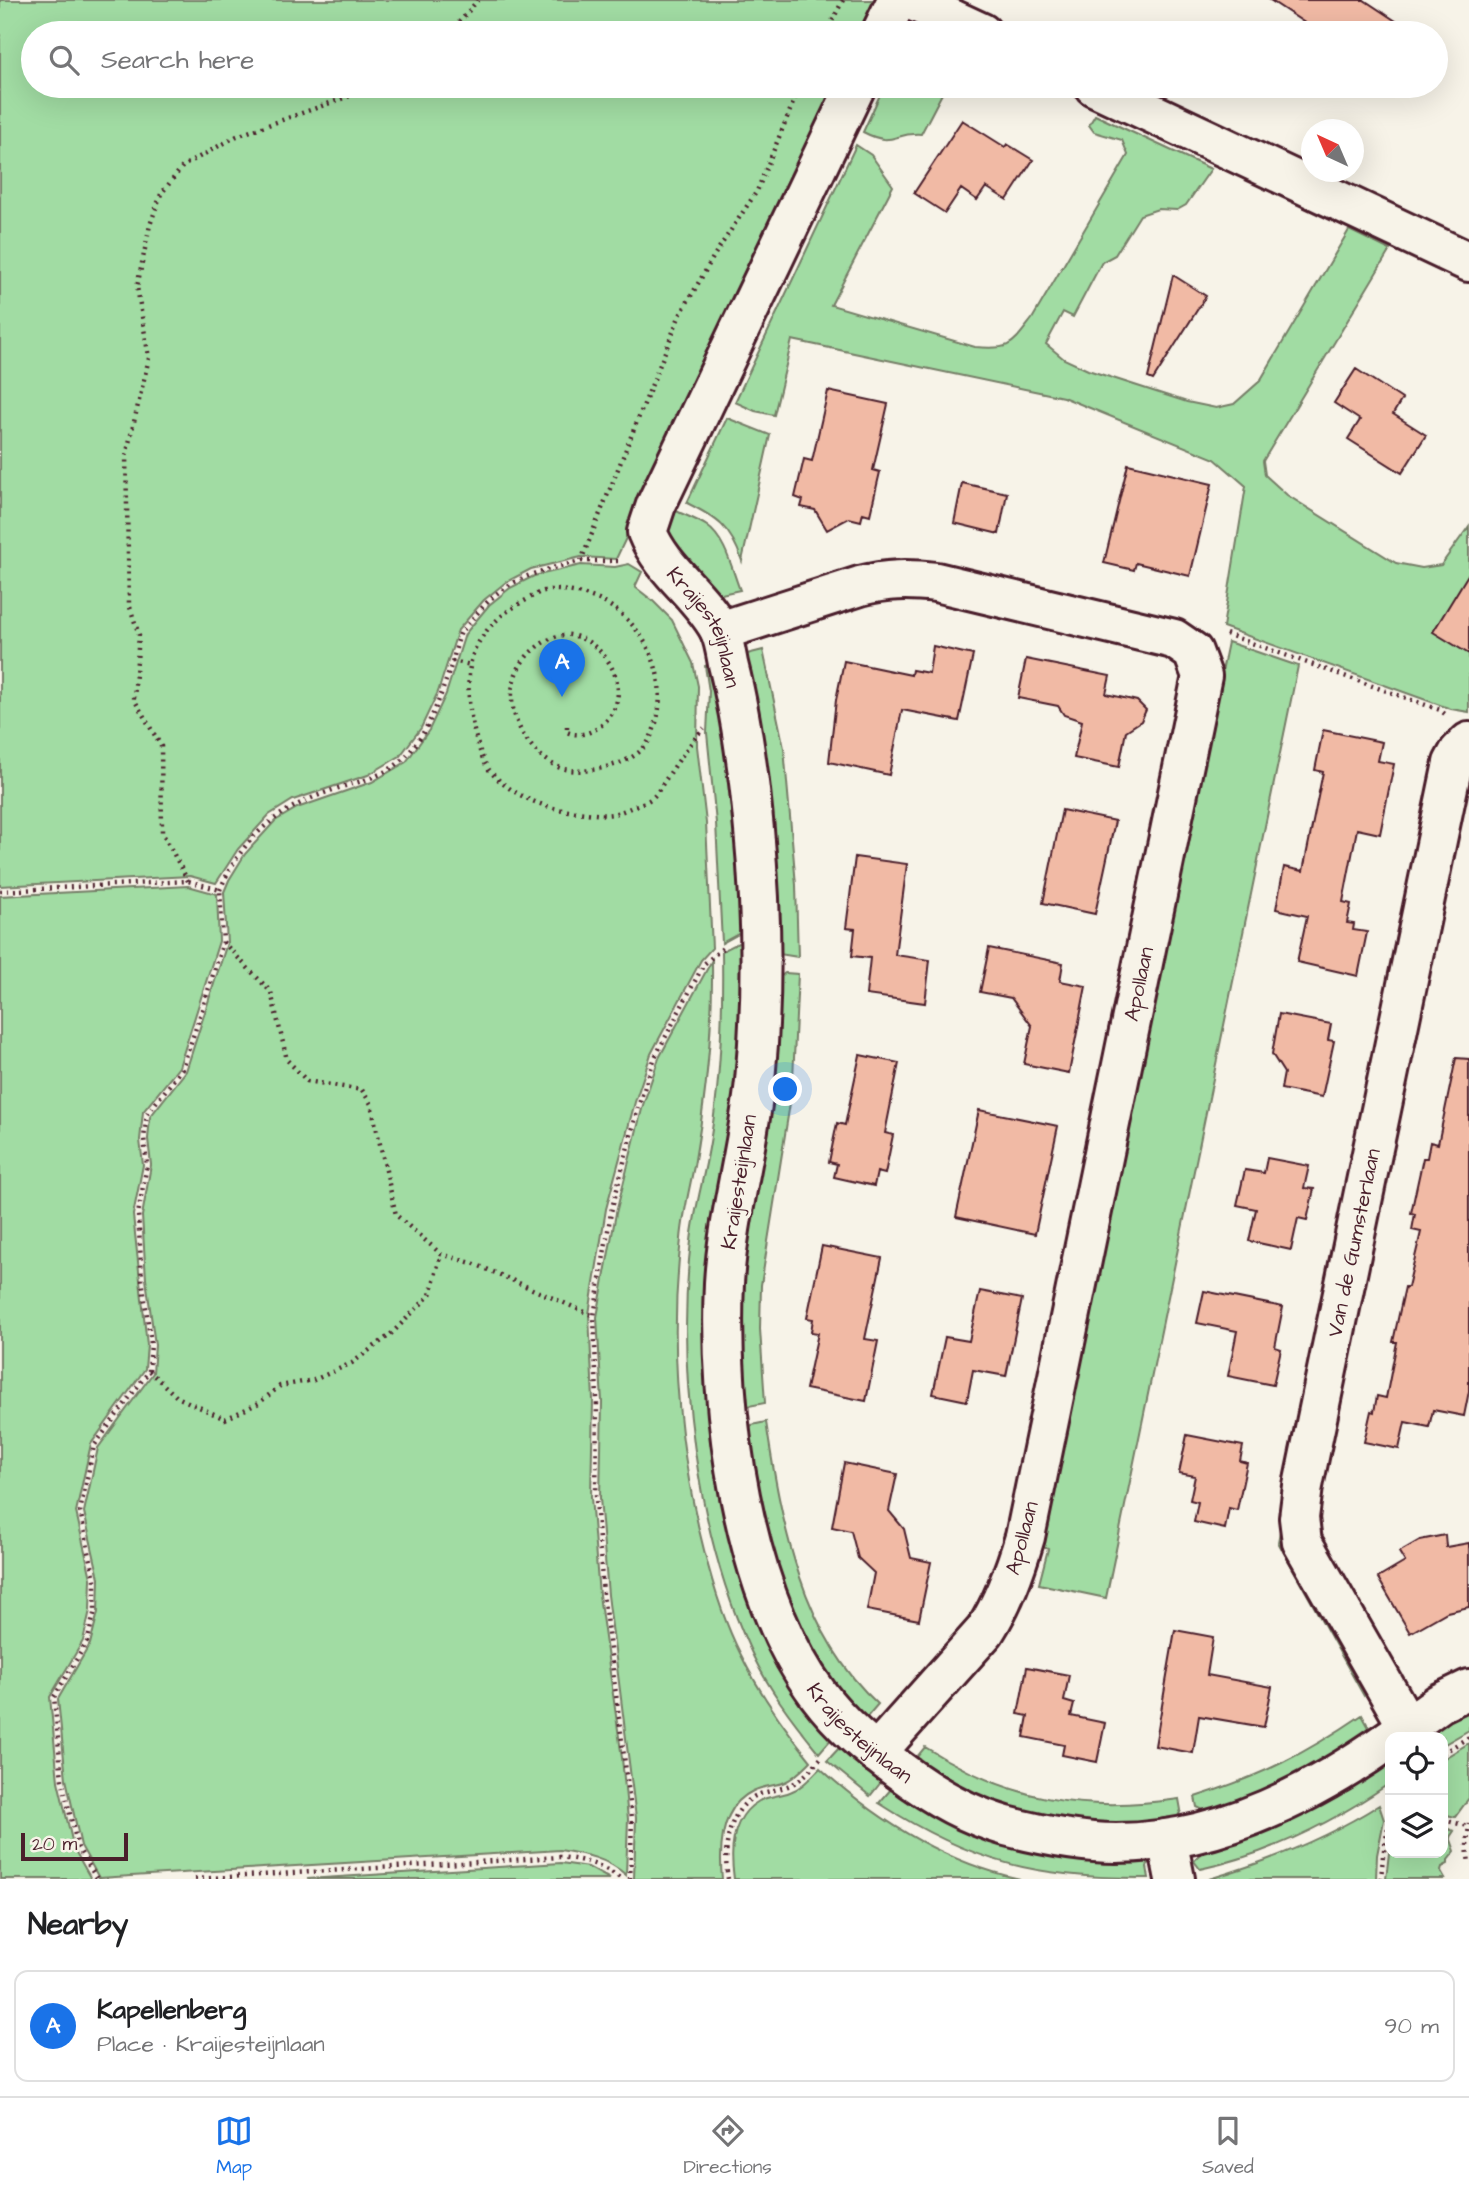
<!DOCTYPE html>
<html lang="en">
<head>
<meta charset="utf-8">
<style>
	:root { --surface:#fff; --page:#f2f2f2; --text:#202124; --muted:#757577; --line:#e0e0e0; --accent:#1a73e8 }
	body { margin:0; font-family:"Architects Daughter",sans-serif; background:var(--page); color:var(--text) }
	.controls { position:absolute; right:21px; bottom:21px; display:grid; overflow:hidden; border-radius:14px; box-shadow:0 7px 28px #0002 }
	.controls button { width:63px; height:63px; display:grid; place-items:center; padding:0; border:0; border-bottom:2px solid var(--line); background:var(--surface); color:var(--text); font:35px sans-serif }
	.compass { position:absolute; left:1301px; top:119px; width:63px; height:63px; border-radius:50%; background:var(--surface); box-shadow:0 7px 28px #0002; rotate:316deg }
	.scale { position:absolute; left:21px; bottom:18px; width:107px; box-sizing:border-box; padding-left:7px; border:4px solid #4a1f2b; border-top:0; font-size:19px; line-height:24px; white-space:nowrap; color:#4a1f2b; -webkit-text-stroke:5px #f7f3e8; paint-order:stroke }
	.you { position:absolute; left:786px; top:1090px; width:24px; height:24px; margin:-18px; border:5px solid #fff; border-radius:50%; background:#1a73e8; box-shadow:0 0 0 10px #1a73e833 }
	.badge { display:grid; place-items:center; width:46px; height:46px; border-radius:50%; background:var(--accent); color:#fff; font-size:23px; font-weight:700 }
	.pin { position:absolute; translate:-50% -58px; filter:drop-shadow(0 2px 4px #0008) }
	.pin::after { content:''; position:absolute; top:37px; width:24px; height:21px; background:inherit; clip-path:polygon(0 0,100% 0,50% 100%) }
	.list { margin:0; padding:0; list-style:none }
	h2 { display:flex; justify-content:space-between; align-items:center; height:91px; margin:0; padding:0 28px; font-size:30px }
	h2 small { font-size:23px; font-weight:400; color:var(--muted) }
	.list li { display:grid; grid-template-columns:46px 1fr auto; gap:21px; align-items:center; box-sizing:border-box; height:112px; margin:0 14px 14px; padding:0 14px; border:2px solid var(--line); border-radius:14px }
	.list b { display:block; font-size:26px; white-space:nowrap }
	.list p { margin:0; font-size:23px; white-space:nowrap; color:var(--muted) }
	.list em { font-size:23px; font-style:normal; color:var(--muted) }
	.icon { flex:none; width:38px; height:38px; fill:none; stroke:currentColor; stroke-width:2; stroke-linecap:round; stroke-linejoin:round }
	.map { position:relative; flex:none; width:1469px; height:1879px; overflow:hidden }
	.search { position:absolute; background:var(--surface); box-shadow:0 7px 28px #0002; left:21px; right:21px; top:21px; height:77px; display:flex; align-items:center; gap:18px; box-sizing:border-box; padding:0 24px; border-radius:38px; color:var(--muted); font-size:26px }
	.sheet { height:217px; background:var(--surface) }
	nav { display:flex; justify-content:space-around; align-items:center; box-sizing:border-box; height:98px; border-top:2px solid var(--line); background:var(--surface); font-size:19px; color:var(--muted) }
	nav a { display:grid; justify-items:center; gap:4px }
	nav .on { color:var(--accent) }
	.map>svg:first-child { display:block }
</style>
</head>
<body>
<div class="map">
<svg width="1469" height="1879" viewBox="0 0 1469 1879">
	<rect width="100%" height="100%" fill="#f7f3e8"/>
	<filter id="ink" filterUnits="userSpaceOnUse"><feTurbulence type="fractalNoise" baseFrequency=".0143" numOctaves="2"/><feDisplacementMap in="SourceGraphic" scale="14" xChannelSelector="R" yChannelSelector="G"/><feConvolveMatrix kernelMatrix="1 2 1 2 8 2 1 2 1" color-interpolation-filters="sRGB"/></filter>
	<g filter="url(#ink)">
		<!-- green -->
		<path fill="#a1dca3" stroke="#767e67" stroke-width="2" d="M0 0H884L868 33H33V86H842L616 559 581 557 531 569 506 582 484 600 458 630 438 692 421 728 400 756 368 775 293 800 269 815 238 849 216 883 190 876 0 886Z
			M884 86H946L921 134C893 132 894 148 863 132Z
			M1095 115 1211 169 1186 205 1177 210 1158 209 1140 215 1115 255 1102 262 1073 317 1063 312 1046 344 1064 359 1088 370 1187 402 1216 408 1234 404 1260 381 1349 230 1390 250 1263 461 1265 475 1287 495 1396 563 1422 568 1441 565 1469 526V712L1451 709 1223 627 1246 486 1215 459 1063 397 792 340 774 415 755 411 735 402 856 145 871 155 893 186 831 305 975 347C1011 350 1011 346 1032 319L1128 155 1122 140 1094 132 1089 125Z
			M727 418 770 435 742 561C731 527 717 518 687 503Z
			M672 509C684 515 697 519 707 526 726 539 732 570 740 590L717 595 669 541 668 529Z
			M629 564 642 572 635 587 653 601 672 620 693 663 698 686 697 746 706 823 712 948 701 960 651 1054 635 1102 606 1209 589 1314 593 1400 591 1497 599 1595 622 1758 628 1819 626 1875C607 1858 584 1854 560 1850L99 1878 81 1846 66 1779 58 1699 90 1644 98 1612 99 1578 84 1512 98 1448 153 1373 155 1345 146 1279 142 1216 151 1165 148 1139 150 1117 186 1071 227 943 224 892 229 880 245 854 275 821 297 808 372 782 406 762 429 730 446 694 465 634 489 605 510 588 534 576 581 565 615 567Z
			M1228 642 1298 666 1106 1598 1039 1584 1048 1549 1043 1547Z
			M763 650 784 748 796 885 798 957 779 954 743 655Z
			M711 664 726 730 744 931 722 943 716 823 707 733 709 691 705 666Z
			M188 886 217 894 219 941 179 1067 143 1112 140 1140 143 1165 133 1215 147 1345 145 1369 91 1444 76 1512 91 1578 90 1610 83 1641 50 1697 58 1781 74 1849 91 1879H0V896Z
			M744 940V982L710 1396 833 1737 819 1753C792 1720 766 1686 749 1647 696 1530 676 1367 691 1241 695 1205 706 1171 711 1136 721 1075 723 1012 722 951Z
			M712 960C713 1029 706 1098 694 1166 689 1191 683 1215 681 1239 669 1344 678 1448 704 1550 713 1586 724 1622 741 1655 760 1694 784 1728 811 1761 803 1769 796 1777 785 1782 775 1786 763 1786 753 1791 721 1806 719 1848 722 1879H634L636 1818 608 1595 600 1498 602 1402 597 1317 616 1213 643 1105 659 1058Z
			M785 973 798 974 793 1079 780 1078 772 1068 776 980Z
			M779 1095 791 1097 761 1285 760 1329 765 1403 749 1406 742 1398 741 1284 769 1100Z
			M766 1422C781 1521 801 1634 878 1704L867 1717 857 1715 850 1709 793 1618 765 1533 746 1433 752 1425Z
			M1281 1526 1371 1691 1364 1696 1278 1542Z
			M1469 1708V1730L1443 1745V1737H1421Z
			M1362 1715 1372 1733 1316 1770 1209 1813 1197 1807 1195 1797C1261 1776 1305 1754 1362 1715Z
			M1469 1743V1798L1455 1817 1443 1814V1759Z
			M841 1746 882 1781 870 1796 827 1761Z
			M925 1747C1008 1800 1083 1813 1179 1799L1181 1810 1176 1821 1089 1826 987 1803 921 1766 916 1758Z
			M1390 1760V1783C1332 1823 1270 1854 1200 1869L1194 1861 1207 1848Z
			M820 1768C878 1821 943 1862 1020 1879H734C730 1852 731 1817 759 1801 768 1796 780 1796 790 1792 802 1788 811 1777 820 1768Z
			M892 1788 1139 1860 1149 1863 1147 1867 1149 1878C1039 1879 972 1863 879 1803Z
			M1379 1805 1384 1820 1377 1855 1376 1879H1209C1270 1861 1325 1839 1379 1805Z
			M1443 1827 1454 1831 1450 1837 1455 1851 1448 1860V1864L1442 1867 1441 1872 1445 1879H1386L1390 1844V1853H1443Z
			M561 1863 588 1867 610 1879H307Z"/>
		<!-- building -->
		<path fill="#f1baa5" stroke="#4a1f2b" stroke-width="2" d="M1270 0H1364L1414 33H1320Z
			M962 120 1005 147 1007 144 1033 160 1007 200 986 187 977 200 961 189 945 213 914 193Z
			M1173 275 1206 296 1153 380 1148 378Z
			M1356 369 1402 399 1393 414 1426 435 1402 473 1348 439 1360 420 1334 403Z
			M828 391 888 404 873 470 880 472 870 515 863 513 861 521 849 518 827 530 815 510 801 507 803 500 795 497 804 459 812 461Z
			M1128 464 1212 484 1190 576 1136 563 1134 570 1104 563Z
			M962 483 1007 493 999 534 954 523Z
			M1469 573V654L1433 632Z
			M933 646 973 655 959 721 902 710 889 775 829 762 836 700 844 661 911 675 912 670 929 673Z
			M1026 659 1110 676 1106 694 1137 701 1146 710 1141 721 1126 731 1119 767 1074 758 1082 721 1064 715 1058 706 1018 698Z
			M1323 730 1382 742 1378 761 1394 764 1380 834 1357 829 1343 902 1351 904 1347 923 1354 924 1353 930 1367 932 1358 976 1297 962 1307 916 1276 909 1284 867 1303 871 1323 772 1315 770Z
			M1062 810 1115 821 1095 914 1043 903Z
			M855 857 907 864 895 955 930 960 925 1003 866 995 870 958 852 956 855 929 846 928Z
			M989 948 1063 963 1060 981 1086 986 1069 1073 1024 1064 1032 1026 1011 998 980 992Z
			M1279 1014 1331 1024 1328 1040 1334 1041 1322 1097 1281 1089 1284 1073 1272 1054Z
			M860 1055 899 1063 885 1133 893 1135 885 1174 877 1172 874 1186 834 1177 837 1164 829 1162 837 1123 845 1125Z
			M1456 1058 1469 1059V1391L1464 1416 1433 1410 1429 1427 1405 1422 1399 1449 1364 1442 1371 1411 1374 1412 1377 1396 1386 1398 1397 1342H1393L1399 1314 1405 1287H1408L1421 1232 1412 1230 1415 1214 1411 1213 1423 1158H1427L1430 1142 1438 1144Z
			M979 1110 1058 1126 1035 1234 956 1217Z
			M1267 1158 1309 1166 1304 1188 1314 1189 1307 1220 1298 1218 1291 1250 1249 1241 1256 1209 1237 1205 1245 1170 1264 1173Z
			M822 1246 882 1258 865 1339 878 1341 866 1401 806 1389 818 1333 811 1332 813 1319 807 1318Z
			M980 1291 1022 1299 1006 1376 973 1370 967 1401 933 1394 945 1337 969 1341Z
			M1204 1291 1283 1307 1275 1347 1281 1349 1273 1385 1228 1376 1237 1331 1197 1323Z
			M1187 1435 1243 1446 1240 1461 1247 1463 1237 1510 1229 1508 1225 1529 1194 1522 1198 1502 1190 1500 1195 1476 1179 1473Z
			M844 1463 897 1474 889 1511 904 1529 911 1558 931 1562 919 1620 867 1610 874 1573 858 1558 851 1531 832 1527Z
			M1445 1535 1446 1547 1469 1543V1607L1447 1612 1410 1633 1378 1578 1405 1562 1399 1552 1420 1540Z
			M1175 1630 1213 1637 1207 1675 1272 1687 1264 1727 1199 1716 1193 1753 1155 1746Z
			M1027 1667 1069 1675 1064 1701 1074 1704 1071 1716 1105 1723 1097 1762 1062 1755 1064 1745 1024 1737 1028 1716 1018 1714Z"/>
		<g fill="none" stroke-linecap="round" stroke-linejoin="round">
			<!-- minor casing -->
			<g stroke="#4a1f2b" stroke-width="44">
				<g id="minor">
					<path d="M911 0 982 33"/>
					<path d="M881 33 897 0"/>
					<path id="s1" d="M856 86 656 505 647 532C662 570 699 593 719 629 724 639 726 653 728 664 742 719 749 774 754 830 762 912 763 998 755 1081 748 1149 728 1215 724 1283 718 1409 742 1591 818 1694 841 1725 869 1748 899 1770 932 1795 967 1815 1006 1826 1041 1835 1079 1843 1116 1843 1216 1843 1310 1796 1390 1739"/>
					<path d="M1094 86 1469 262"/>
					<path d="M720 631 860 586C887 579 909 579 936 582L1174 639 1193 652 1202 676 1025 1537C1015 1571 1004 1601 985 1631L876 1753"/>
					<path id="s2" d="M1408 1727 1302 1542 1299 1518 1303 1486 1453 763 1459 752 1469 742"/>
					<path d="M1393 1737 1440 1703 1469 1689"/>
					<path d="M1167 1839 1175 1879"/>
				</g>
			</g>
			<!-- path -->
			<path stroke="#4a1f2b" stroke-width="4.5" stroke-dasharray="2 5" stroke-linecap="butt" d="M450 33 478 0
				M826 33 843 0
				M581 561H622
				M1226 634 1440 710 1445 714
				M452 661 471 665
				M567 726V732C586 741 611 723 616 704 625 675 600 640 570 635 556 633 539 644 530 653 495 688 515 742 554 765 570 774 593 771 610 766 623 763 641 754 648 742 675 694 653 629 605 603 591 595 560 587 544 591 539 592 533 596 528 599 505 611 487 625 475 649 468 665 468 684 469 700 470 718 479 758 490 771 512 796 545 809 577 812 607 815 609 818 637 805 642 803 649 801 653 797 658 793 662 784 666 779 678 761 690 743 704 728
				M188 881 162 832 161 746 134 699 139 635 129 604 126 456 149 358 137 287 150 225 161 194 183 166 237 136 378 86
				M220 890C244 832 284 805 342 787 362 781 389 774 404 758 429 733 441 695 452 663 455 653 457 641 461 632 465 627 471 621 475 616 506 577 536 572 581 561L679 317 715 254 757 191 800 86
				M0 891 188 881 220 890 223 942 203 1007 182 1069 147 1114 144 1138 147 1165 138 1214 142 1279 151 1344 149 1371 94 1446 80 1511 95 1579V1610L87 1642 54 1697 62 1780 78 1848 97 1879
				M223 942 271 992 287 1060 307 1081 362 1090 371 1104 396 1215 441 1254 475 1264 594 1316
				M149 1371 177 1397 225 1419 259 1403 280 1386 314 1380 352 1363 390 1335 430 1295 441 1254
				M1443 1753 1469 1737
				M1390 1790 1386 1793 1390 1800
				M1443 1820 1468 1826
				M1469 1823 1467 1846 1469 1864
				M195 1879 560 1857C584 1860 602 1864 621 1879
				M630 1879 632 1818 603 1594 596 1499 597 1400 594 1316 611 1212 639 1104 655 1057 704 964 725 946
				M728 1879C723 1851 727 1812 755 1796 768 1790 783 1790 796 1782 806 1776 815 1764 823 1756
				M1381 1879 1383 1856 1390 1816"/>
			<!-- minor -->
			<use href="#minor" stroke="#f7f3e8" stroke-width="38"/>
		</g>
	</g>
	<g text-anchor="middle" dominant-baseline="central" stroke-width="6" stroke-linejoin="round" paint-order="stroke">
		<!-- street labels -->
		<g font-size="21" fill="#4a1f2b" stroke="#f7f3e8">
			<text stroke="none"><textPath href="#s1" startOffset="606">Kraijesteijnlaan</textPath></text>
			<text transform="translate(1139 984) rotate(-78)">Apollaan</text>
			<text transform="translate(739 1182) rotate(-81)">Kraijesteijnlaan</text>
			<text stroke="none"><textPath href="#s2" startOffset="518">Van de Gumsterlaan</textPath></text>
			<text transform="translate(1022 1538) rotate(-75)">Apollaan</text>
			<text stroke="none"><textPath href="#s1" startOffset="1760">Kraijesteijnlaan</textPath></text>
		</g>
	</g>
</svg>
<div class="controls">
<button><svg class="icon" aria-label="locate" viewBox="0 0 24 24"><circle cx="12" cy="12" r="6"/><path d="M12 2v4M12 18v4M2 12h4M18 12h4"/></svg></button>
<button><svg class="icon" aria-label="layers" viewBox="0 0 24 24"><path d="M12 4l9 5-9 5-9-5zM3 14l9 5 9-5"/></svg></button>
</div>
<svg class="compass" viewBox="-18 -18 36 36"><path d="M0-13l5 13h-10z" fill="#e53935"/><path d="M0 13l5-13h-10z" fill="#757577"/></svg>
<div class="scale">20 m</div>
<div class="you"></div>
<div class="pin badge" style="left:562px;top:697px">A</div>
<div class="search"><svg class="icon" aria-label="search" viewBox="0 0 24 24"><circle cx="10" cy="10" r="6"/><path d="M15 15l6 6"/></svg>Search here</div>
</div>
<section class="sheet">
<h2>Nearby<small></small></h2>
<ul class="list">
<li><span class="badge">A</span><div><b>Kapellenberg</b><p>Place · Kraijesteijnlaan</p></div><em>90 m</em></li>
</ul>
</section>
<nav>
<a class="on"><svg class="icon" aria-label="map" viewBox="0 0 24 24"><path d="M3 6l6-2 6 2 6-2v14l-6 2-6-2-6 2zM9 4v14M15 6v14"/></svg>Map</a>
<a><svg class="icon" aria-label="directions" viewBox="0 0 24 24"><path d="M12 3l9 9-9 9-9-9zM9 14v-3h6M13 9l2 2-2 2"/></svg>Directions</a>
<a><svg class="icon" aria-label="saved" viewBox="0 0 24 24"><path d="M7 4h10v16l-5-4-5 4z"/></svg>Saved</a>
</nav>
</body>
</html>
